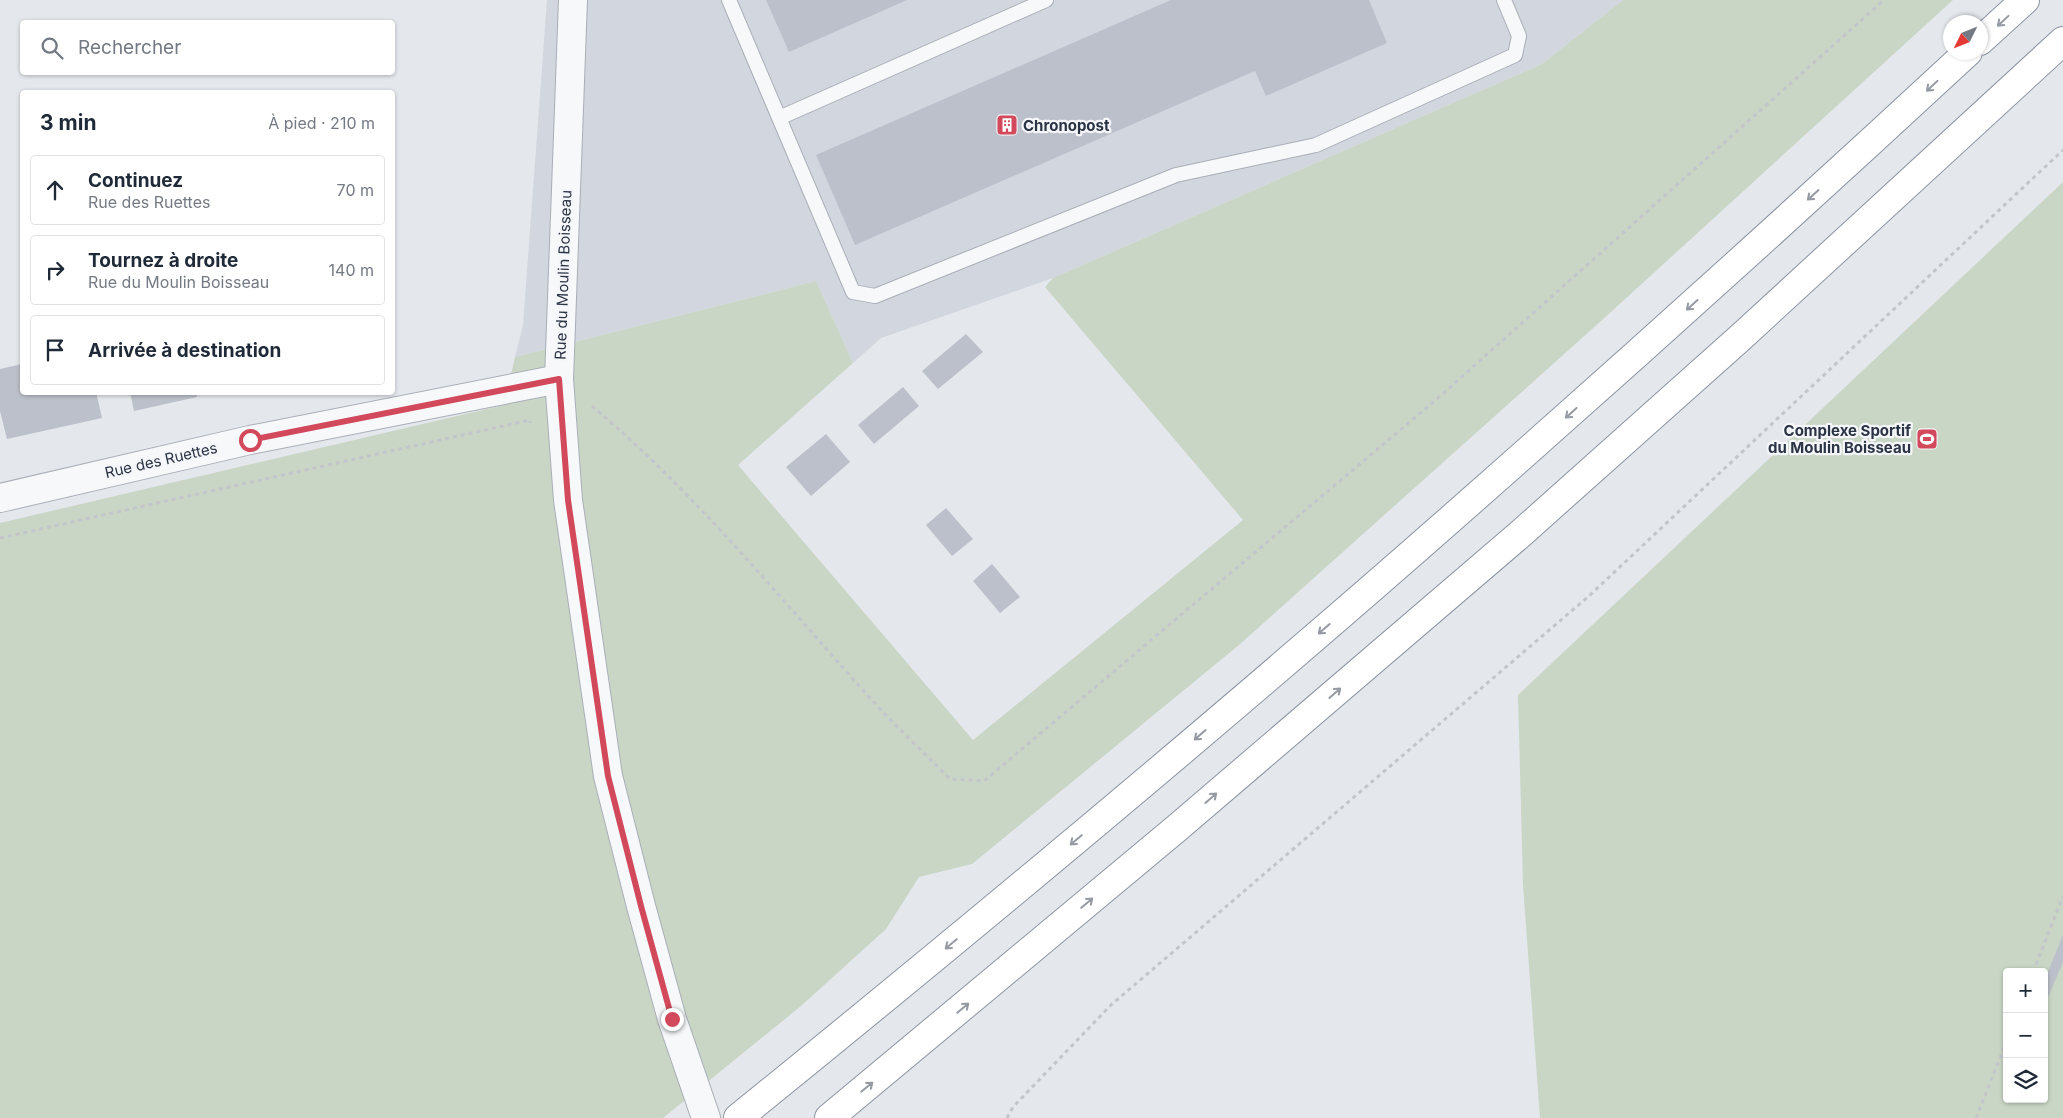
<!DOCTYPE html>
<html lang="fr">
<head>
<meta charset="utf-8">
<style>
	:root { --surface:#fff; --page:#f6f6f7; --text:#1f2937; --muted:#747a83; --line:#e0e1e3 }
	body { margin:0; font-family:Inter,sans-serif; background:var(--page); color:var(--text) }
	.controls { position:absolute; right:15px; bottom:15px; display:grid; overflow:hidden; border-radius:5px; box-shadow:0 1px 4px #0004 }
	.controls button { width:45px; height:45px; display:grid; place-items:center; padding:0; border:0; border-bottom:1px solid var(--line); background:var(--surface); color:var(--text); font:25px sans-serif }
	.compass { position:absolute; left:1943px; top:15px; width:45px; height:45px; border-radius:50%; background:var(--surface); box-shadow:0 1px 4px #0004; rotate:227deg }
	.stop { position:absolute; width:15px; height:15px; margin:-11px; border:4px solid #d1495b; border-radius:50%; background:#fff }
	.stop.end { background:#d1495b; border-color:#fff; box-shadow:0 1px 5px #0008 }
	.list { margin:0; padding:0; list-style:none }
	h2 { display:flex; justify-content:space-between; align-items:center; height:65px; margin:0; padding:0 20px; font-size:21px }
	h2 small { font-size:16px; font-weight:400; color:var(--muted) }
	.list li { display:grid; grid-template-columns:32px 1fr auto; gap:15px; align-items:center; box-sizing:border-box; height:70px; margin:0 10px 10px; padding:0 10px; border:1px solid var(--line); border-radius:5px }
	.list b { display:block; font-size:19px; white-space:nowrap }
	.list p { margin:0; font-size:16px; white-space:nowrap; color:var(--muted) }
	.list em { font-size:16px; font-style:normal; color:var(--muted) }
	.icon { flex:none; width:28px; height:28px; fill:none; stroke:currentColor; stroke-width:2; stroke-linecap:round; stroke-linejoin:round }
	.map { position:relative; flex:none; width:2063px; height:1118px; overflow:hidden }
	.search { position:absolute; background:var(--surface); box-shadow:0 1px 4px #0004; left:20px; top:20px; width:375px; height:55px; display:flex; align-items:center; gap:12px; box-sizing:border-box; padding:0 18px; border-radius:5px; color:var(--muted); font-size:19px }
	.panel { position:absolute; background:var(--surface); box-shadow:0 1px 4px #0004; left:20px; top:90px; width:375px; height:305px; border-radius:5px }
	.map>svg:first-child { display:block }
</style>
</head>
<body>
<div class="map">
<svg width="2063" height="1118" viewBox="0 0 2063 1118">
	<rect width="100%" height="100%" fill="#e4e7ec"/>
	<!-- built -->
	<path fill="#d2d6de" d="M547 0H1623L1542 64 1053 278 881 338 853 363 816 281 515 357 523 325Z"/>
	<!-- green -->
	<path fill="#c9d6c5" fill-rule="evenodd" d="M1623 0H1953L1601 321 1239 645 972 864 919 877 886 929 801 1006 663 1118H0V523L504 405 515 357 816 281 853 363 738 465 973 740 1243 520 1045 287 1053 278 1542 64Z
		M2063 182V1118H1540L1523 885 1518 695ZM2007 972H2044V1099H2007Z"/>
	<!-- building -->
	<path fill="#bbc0ca" d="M766 0H907L789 52Z
		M1171 0H1369L1387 43 1266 96 1255 71 855 245 816 155Z
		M966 334 983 352 938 389 922 371Z
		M22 364V392H96L102 418 7 439 0 411V369Z
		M903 387 919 406 874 444 858 425Z
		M130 392H196L197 397 134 411Z
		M826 434 850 462 811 496 786 467Z
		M946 508 973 539 952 556 926 525Z
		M992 564 1020 597 1000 613 973 581Z
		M2063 935V962L2044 1007V981Z"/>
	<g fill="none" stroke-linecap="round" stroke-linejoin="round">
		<!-- service casing -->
		<g stroke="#a9aeb7" stroke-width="16">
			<path id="service" d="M729 0 853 292 875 296 1176 175 1316 145 1515 55 1519 36 1504 0
				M779 118 1046 0"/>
		</g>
		<!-- minor casing -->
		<g stroke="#a9aeb7" stroke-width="30">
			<path id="minor" d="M573 0 559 379 568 500 608 776 641 906 672 1019 706 1118
				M0 498 250 440 559 379"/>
		</g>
		<!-- motorway casing -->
		<g stroke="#8b94a3" stroke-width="30">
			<path id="motorway" d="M1980 41 2025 0
				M738 1118C986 917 1231 713 1470 502 1638 354 1804 204 1968 52
				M829 1118 1177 828 1518 536 1741 337 2063 41"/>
		</g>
		<!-- path -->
		<path stroke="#c2c5cb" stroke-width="3" stroke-dasharray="4 4" stroke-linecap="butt" d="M592 406C699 496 786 606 880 709 903 733 927 756 950 779L984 781 1437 399 1884 0
			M0 538 530 420V423
			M2033 972 2063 896
			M1007 1118 1013 1107 1111 1005 1589 596 2063 150
			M1976 1118 2007 1040"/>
		<!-- service -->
		<use href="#service" stroke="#f7f8fa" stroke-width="14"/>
		<!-- minor -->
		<use href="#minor" stroke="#f7f8fa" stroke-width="28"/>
		<!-- motorway -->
		<use href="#motorway" stroke="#fff" stroke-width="28"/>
	</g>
	<!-- one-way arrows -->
	<defs><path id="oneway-shaft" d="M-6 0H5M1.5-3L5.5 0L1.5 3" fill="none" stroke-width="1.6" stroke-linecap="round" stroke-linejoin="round" transform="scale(1.25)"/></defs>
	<g stroke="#959aa2">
		<use href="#oneway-shaft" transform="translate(2003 21) rotate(137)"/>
		<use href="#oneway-shaft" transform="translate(1932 86) rotate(137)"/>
		<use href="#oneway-shaft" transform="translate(1813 195) rotate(138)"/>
		<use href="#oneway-shaft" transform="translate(1692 305) rotate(138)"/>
		<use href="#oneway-shaft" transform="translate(1571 413) rotate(138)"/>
		<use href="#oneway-shaft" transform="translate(1324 629) rotate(139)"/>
		<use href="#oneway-shaft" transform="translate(1335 693) rotate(-41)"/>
		<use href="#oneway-shaft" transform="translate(1200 735) rotate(139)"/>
		<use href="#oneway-shaft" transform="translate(1211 798) rotate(-41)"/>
		<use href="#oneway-shaft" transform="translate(1076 840) rotate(140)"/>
		<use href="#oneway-shaft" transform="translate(1087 903) rotate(-40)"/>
		<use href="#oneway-shaft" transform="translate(951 944) rotate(140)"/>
		<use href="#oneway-shaft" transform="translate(963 1008) rotate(-40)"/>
		<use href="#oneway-shaft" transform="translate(867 1087) rotate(-39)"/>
	</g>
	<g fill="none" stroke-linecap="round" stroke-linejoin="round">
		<!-- route -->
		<path stroke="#d1495b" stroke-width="6" d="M250 440 559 379 568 500 608 776 641 906 672 1019"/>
	</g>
	<!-- icons -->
	<defs>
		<g id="building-square" transform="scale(1.125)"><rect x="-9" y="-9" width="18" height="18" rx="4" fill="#d1495b" stroke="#f4f6f9"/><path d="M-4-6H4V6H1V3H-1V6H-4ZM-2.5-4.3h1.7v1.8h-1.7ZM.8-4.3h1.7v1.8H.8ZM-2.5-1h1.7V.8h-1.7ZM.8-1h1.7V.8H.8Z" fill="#fff"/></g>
		<g id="stadium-square" transform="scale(1.125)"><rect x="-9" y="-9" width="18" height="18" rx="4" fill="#d1495b" stroke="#f4f6f9"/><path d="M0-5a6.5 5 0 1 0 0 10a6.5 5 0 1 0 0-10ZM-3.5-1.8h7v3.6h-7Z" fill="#fff"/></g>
	</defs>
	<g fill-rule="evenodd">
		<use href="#building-square" x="1007" y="125"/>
		<use href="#stadium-square" x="1927" y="439"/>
	</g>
	<g text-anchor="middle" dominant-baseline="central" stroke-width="4.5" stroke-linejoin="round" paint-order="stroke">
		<!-- poi labels -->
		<g font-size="15" font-weight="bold" fill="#2b3445" stroke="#f4f6f9" text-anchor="start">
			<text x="1023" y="125">Chronopost</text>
			<text x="1911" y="430" text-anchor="end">Complexe Sportif<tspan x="1911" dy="17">du Moulin Boisseau</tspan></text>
		</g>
		<!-- street labels -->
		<g font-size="15" fill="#2b3445" stroke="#f4f6f9">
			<text transform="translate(563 275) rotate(-88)">Rue du Moulin Boisseau</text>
			<text transform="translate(161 460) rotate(-13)">Rue des Ruettes</text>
		</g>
	</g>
</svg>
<div class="controls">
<button>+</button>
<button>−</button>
<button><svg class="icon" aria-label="layers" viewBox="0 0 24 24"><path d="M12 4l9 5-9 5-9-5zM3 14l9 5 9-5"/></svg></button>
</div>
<svg class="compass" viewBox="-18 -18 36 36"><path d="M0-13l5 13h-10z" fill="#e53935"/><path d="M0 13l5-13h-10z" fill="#747a83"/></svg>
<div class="stop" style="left:250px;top:440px"></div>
<div class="stop end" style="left:672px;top:1019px"></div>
<div class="search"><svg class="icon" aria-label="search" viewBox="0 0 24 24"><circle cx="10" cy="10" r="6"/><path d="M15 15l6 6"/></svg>Rechercher</div>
<section class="panel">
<h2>3 min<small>À pied · 210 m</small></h2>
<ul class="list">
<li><svg class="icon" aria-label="ahead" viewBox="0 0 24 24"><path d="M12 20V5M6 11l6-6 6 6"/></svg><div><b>Continuez</b><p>Rue des Ruettes</p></div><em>70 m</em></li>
<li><svg class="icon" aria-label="right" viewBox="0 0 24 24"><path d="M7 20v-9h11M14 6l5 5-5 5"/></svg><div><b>Tournez à droite</b><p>Rue du Moulin Boisseau</p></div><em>140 m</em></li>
<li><svg class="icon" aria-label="arrive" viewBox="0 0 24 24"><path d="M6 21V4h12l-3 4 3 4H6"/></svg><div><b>Arrivée à destination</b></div></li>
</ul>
</section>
</div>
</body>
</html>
